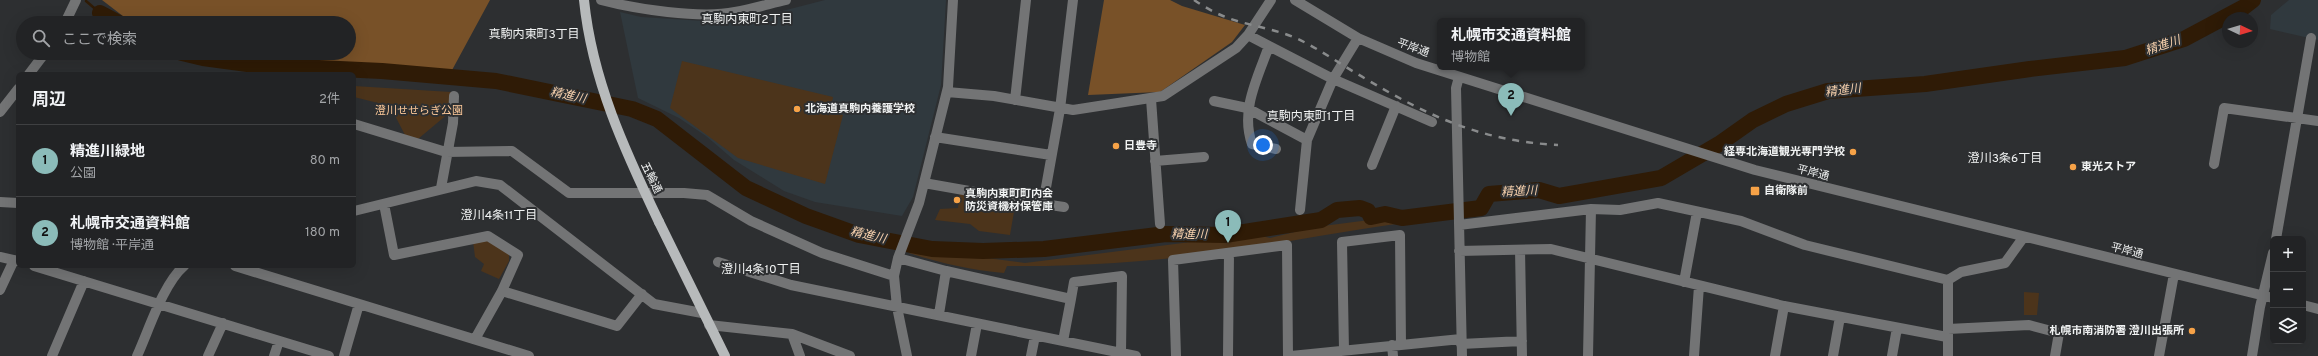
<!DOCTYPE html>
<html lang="ja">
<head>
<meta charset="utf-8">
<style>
	:root { --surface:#222325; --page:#2e2f32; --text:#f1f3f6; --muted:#a2a4a7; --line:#3f4042; --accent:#8bbbb9 }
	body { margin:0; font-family:Overpass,"Noto Sans JP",sans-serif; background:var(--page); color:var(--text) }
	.controls { position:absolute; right:12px; bottom:12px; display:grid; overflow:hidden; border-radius:6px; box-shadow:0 4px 16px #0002 }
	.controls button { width:36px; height:36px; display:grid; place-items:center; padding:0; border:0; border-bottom:1px solid var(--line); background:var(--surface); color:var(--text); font:20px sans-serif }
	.compass { position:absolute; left:2222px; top:12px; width:36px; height:36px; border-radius:50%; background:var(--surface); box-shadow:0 4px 16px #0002; rotate:94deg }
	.you { position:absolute; left:1263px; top:145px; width:14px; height:14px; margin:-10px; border:3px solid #fff; border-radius:50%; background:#1a73e8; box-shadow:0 0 0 6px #1a73e833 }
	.badge { display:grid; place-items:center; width:26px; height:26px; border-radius:50%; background:var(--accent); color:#111; font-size:13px; font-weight:700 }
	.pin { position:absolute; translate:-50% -33px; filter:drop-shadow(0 1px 2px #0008) }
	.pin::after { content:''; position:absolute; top:21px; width:14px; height:12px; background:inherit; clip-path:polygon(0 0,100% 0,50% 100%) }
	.popup { position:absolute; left:1437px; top:18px; width:148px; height:52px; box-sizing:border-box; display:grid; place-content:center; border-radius:6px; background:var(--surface); filter:drop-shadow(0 1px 3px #0005); font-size:13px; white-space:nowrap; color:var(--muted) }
	.popup b { font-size:15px; color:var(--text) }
	.popup::after { content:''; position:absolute; left:50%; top:100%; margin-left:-8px; border:8px solid transparent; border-top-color:var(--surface) }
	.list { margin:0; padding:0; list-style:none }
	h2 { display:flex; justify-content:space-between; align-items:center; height:52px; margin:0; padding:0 16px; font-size:17px }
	h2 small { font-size:13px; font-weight:400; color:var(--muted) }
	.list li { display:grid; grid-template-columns:26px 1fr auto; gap:12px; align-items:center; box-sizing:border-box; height:72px; padding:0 16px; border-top:1px solid var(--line) }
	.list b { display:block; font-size:15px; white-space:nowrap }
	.list p { margin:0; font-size:13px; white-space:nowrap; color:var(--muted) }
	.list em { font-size:13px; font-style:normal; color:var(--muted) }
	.icon { flex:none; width:22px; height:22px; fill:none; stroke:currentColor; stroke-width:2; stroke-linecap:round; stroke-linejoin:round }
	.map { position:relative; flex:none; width:2318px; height:356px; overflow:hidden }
	.search { position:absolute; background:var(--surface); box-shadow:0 4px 16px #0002; left:16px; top:16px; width:340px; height:44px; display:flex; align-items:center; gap:10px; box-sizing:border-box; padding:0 14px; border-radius:22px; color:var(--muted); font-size:15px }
	.panel { position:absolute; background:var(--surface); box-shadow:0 4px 16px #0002; left:16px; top:72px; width:340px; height:196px; border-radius:6px }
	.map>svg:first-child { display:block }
</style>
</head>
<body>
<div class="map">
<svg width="2318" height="356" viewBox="0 0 2318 356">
	<rect width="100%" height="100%" fill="#2d2f31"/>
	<!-- built -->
	<path fill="#30393e" d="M825 0H946L941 85 913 197 902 216 815 202 784 191 734 160 706 136 679 118 638 98 620 12 641 17 736 23Z
		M2289 0H2318V40L2270 29 2271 15Z"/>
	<!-- green -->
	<path fill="#4c341b" d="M682 61 833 97 830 112 843 115 825 184 738 158 670 108Z
		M354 86 451 92 449 113 418 139 405 135 390 106 354 97Z
		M960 190 1016 200 1010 235 979 231 970 224 935 220 940 209 958 208Z
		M1455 209V217C1388 223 1322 236 1255 247 1173 260 1090 267 1007 266L1004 273C971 270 940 263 909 253L910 248 1025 263 1254 234 1270 238 1315 227Z
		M487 239 509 251V261L499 279 481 271 484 264 475 257 473 241Z
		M2024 292 2039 293 2037 315H2024Z"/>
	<!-- forest -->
	<path fill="#785128" d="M102 0H490L451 72H438L250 61 205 53H349V23H132Z
		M1104 0H1170L1182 6 1245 25 1232 42 1160 92 1088 95Z"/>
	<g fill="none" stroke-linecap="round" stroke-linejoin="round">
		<!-- stream -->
		<path stroke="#2f1b06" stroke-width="2.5" d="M86 1 100 13"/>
		<!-- river -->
		<path stroke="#2f1b06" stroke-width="16" d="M100 13 119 23
			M182 53 203 58 255 65 382 71 496 81 632 109 657 119 746 188 806 216 859 235 932 249 983 251 1044 249 1166 234 1225 235 1321 220 1337 210 1360 208 1368 211 1371 217 1385 214 1402 218 1481 208 1489 194 1539 190 1559 196 1661 178 1719 144 1753 120 1786 104 1828 91 1925 84 2030 69 2125 58 2184 39 2244 7 2253 0"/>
		<!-- minor -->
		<path stroke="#737475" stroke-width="10" d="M601 0C635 9 700 19 735 12 752 9 769 4 786 0
			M1295 0 1358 38 1416 63 1755 170 2273 298
			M65 23 76 0
			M1248 35 1269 46C1258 77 1240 110 1252 144L1276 149
			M1269 46 1333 79 1432 122
			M29 74 45 53
			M1459 77 1456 88 1462 356
			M947 92 994 96 1073 110 1163 96 1236 48 1248 35 1271 0
			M1151 99 1160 224
			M1015 100 1026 0
			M1214 101 1247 108 1307 140 1333 79 1358 38
			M0 112 18 89
			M354 124 446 152 512 151 569 193H684L707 195 751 221 822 253 894 276
			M935 137 1051 155
			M1155 161 1204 157
			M2214 164 2224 108 2318 121
			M1372 165 1396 106
			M924 183 1043 204 1060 109 1073 0
			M441 188 453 123 454 96
			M0 202 18 203
			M384 204 394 255 488 236 518 255 502 291 475 339
			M1043 204 1064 207
			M1591 209 1620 210 1658 203 1741 221 1805 245 1948 280V356
			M1300 210 1307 140
			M354 211 476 181 500 185 654 304 702 313
			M1459 225 1591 209 1588 356
			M2276 239 2311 38
			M1520 250 1522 356
			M1459 251 1551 249 1784 306 1947 337
			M0 257 18 261
			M898 258 946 271 1071 299 1074 282 1122 276 1121 353
			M718 262 791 285 1136 356
			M34 266 329 356
			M235 266 529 356
			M1948 280 1961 272 2005 263 2023 238
			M1684 282 1697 212
			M0 290 14 260
			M502 291 617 326 642 294
			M2303 305 2318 309
			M939 314 946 271
			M709 325 792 334 850 356
			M1948 329 2029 325 2059 333 2055 356
			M792 334 800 356
			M1063 341 1071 299
			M1461 344 1522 341
			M1392 345 1393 356
			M1344 350 1342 242 1400 235 1401 344
			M52 356 84 281
			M137 356C149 330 163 284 184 266
			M208 356 223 323
			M274 356 279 341
			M344 356 359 304
			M907 356 897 307 894 276 898 258 919 203 948 87 953 0
			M971 356 977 324
			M1031 356 1035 336
			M1176 356 1173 260 1287 245 1288 356
			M1228 356 1229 253
			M1291 356 1461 339
			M1694 356 1699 286
			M1775 356 1784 306
			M1833 356 1840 317
			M1892 356 1897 328
			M2159 356 2174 274
			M2252 356 2260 307 2273 253"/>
		<!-- major -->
		<path stroke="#b7babb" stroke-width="10" d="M659 222 725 356"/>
		<!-- rail -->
		<path stroke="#898b8c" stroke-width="2.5" stroke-dasharray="7 7" stroke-linecap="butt" d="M1194 0C1203 6 1213 12 1223 16 1247 26 1274 28 1298 39 1321 50 1343 66 1366 79 1430 117 1482 141 1558 145"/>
		<!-- major-bridge -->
		<path stroke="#b7babb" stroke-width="10" d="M584 0C592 80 625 151 659 222"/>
	</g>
	<!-- markers -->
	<g fill="#f6a247" stroke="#2d2f31" stroke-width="1.5">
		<circle cx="797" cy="109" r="4"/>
		<circle cx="1116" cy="146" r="4"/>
		<circle cx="1853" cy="152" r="4"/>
		<circle cx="2073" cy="167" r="4"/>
		<rect x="1750" y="186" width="10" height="10" rx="2"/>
		<circle cx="957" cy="200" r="4"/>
		<circle cx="2192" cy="331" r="4"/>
	</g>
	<g text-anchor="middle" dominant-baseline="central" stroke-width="4" stroke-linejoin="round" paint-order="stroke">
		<!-- street labels -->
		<g font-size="11" fill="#f1f3f3" stroke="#2d2f31">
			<text transform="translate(1413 48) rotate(20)">平岸通</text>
			<text transform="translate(1813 173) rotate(14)">平岸通</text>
			<text transform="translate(651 178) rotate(64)">五輪通</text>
			<text transform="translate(2127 251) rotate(14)">平岸通</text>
		</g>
		<!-- poi labels -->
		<g font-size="11" font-weight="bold" fill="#f1f3f3" stroke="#2d2f31" text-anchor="start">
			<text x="805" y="109">北海道真駒内養護学校</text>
			<text x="1124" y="146">日豊寺</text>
			<text x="1845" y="152" text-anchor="end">経専北海道観光専門学校</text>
			<text x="2081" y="167">東光ストア</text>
			<text x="1764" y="191">自衛隊前</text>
			<text x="965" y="194">真駒内東町町内会<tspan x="965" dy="13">防災資機材保管庫</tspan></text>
			<text x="2184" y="331" text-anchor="end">札幌市南消防署 澄川出張所</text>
		</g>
		<!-- park labels -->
		<g font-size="11" fill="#ffcb9b" stroke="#2d2f31">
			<text x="419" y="111">澄川せせらぎ公園</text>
		</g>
		<!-- neighbourhood labels -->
		<g font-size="12" fill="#f1f3f3" stroke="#2d2f31">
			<text x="747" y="20">真駒内東町2丁目</text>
			<text x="534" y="35">真駒内東町3丁目</text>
			<text x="1311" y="117">真駒内東町1丁目</text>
			<text x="2005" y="159">澄川3条6丁目</text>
			<text x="499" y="216">澄川4条11丁目</text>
			<text x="761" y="270">澄川4条10丁目</text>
		</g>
		<!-- water labels -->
		<g font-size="12" font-style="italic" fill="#f7d1ad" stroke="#2d2f31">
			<text transform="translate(2163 46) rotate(-19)">精進川</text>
			<text transform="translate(1843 91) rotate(-7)">精進川</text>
			<text transform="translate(568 96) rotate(12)">精進川</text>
			<text transform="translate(1519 192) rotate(-3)">精進川</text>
			<text transform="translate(1189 235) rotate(1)">精進川</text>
			<text transform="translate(868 236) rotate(13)">精進川</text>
		</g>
	</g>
</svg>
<div class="controls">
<button>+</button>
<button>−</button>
<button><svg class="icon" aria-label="layers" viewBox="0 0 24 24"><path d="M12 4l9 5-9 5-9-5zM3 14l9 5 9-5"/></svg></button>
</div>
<svg class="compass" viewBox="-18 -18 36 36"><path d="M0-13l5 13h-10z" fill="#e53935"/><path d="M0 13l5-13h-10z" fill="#a2a4a7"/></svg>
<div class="you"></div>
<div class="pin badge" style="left:1228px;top:243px">1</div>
<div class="pin badge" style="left:1511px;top:116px">2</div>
<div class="popup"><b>札幌市交通資料館</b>博物館</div>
<div class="search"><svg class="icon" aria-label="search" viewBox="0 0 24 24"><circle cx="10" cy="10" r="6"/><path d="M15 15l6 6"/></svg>ここで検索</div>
<section class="panel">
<h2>周辺<small>2件</small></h2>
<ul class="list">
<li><span class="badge">1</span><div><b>精進川緑地</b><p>公園</p></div><em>80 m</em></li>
<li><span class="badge">2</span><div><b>札幌市交通資料館</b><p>博物館 · 平岸通</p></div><em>180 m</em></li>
</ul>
</section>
</div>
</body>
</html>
